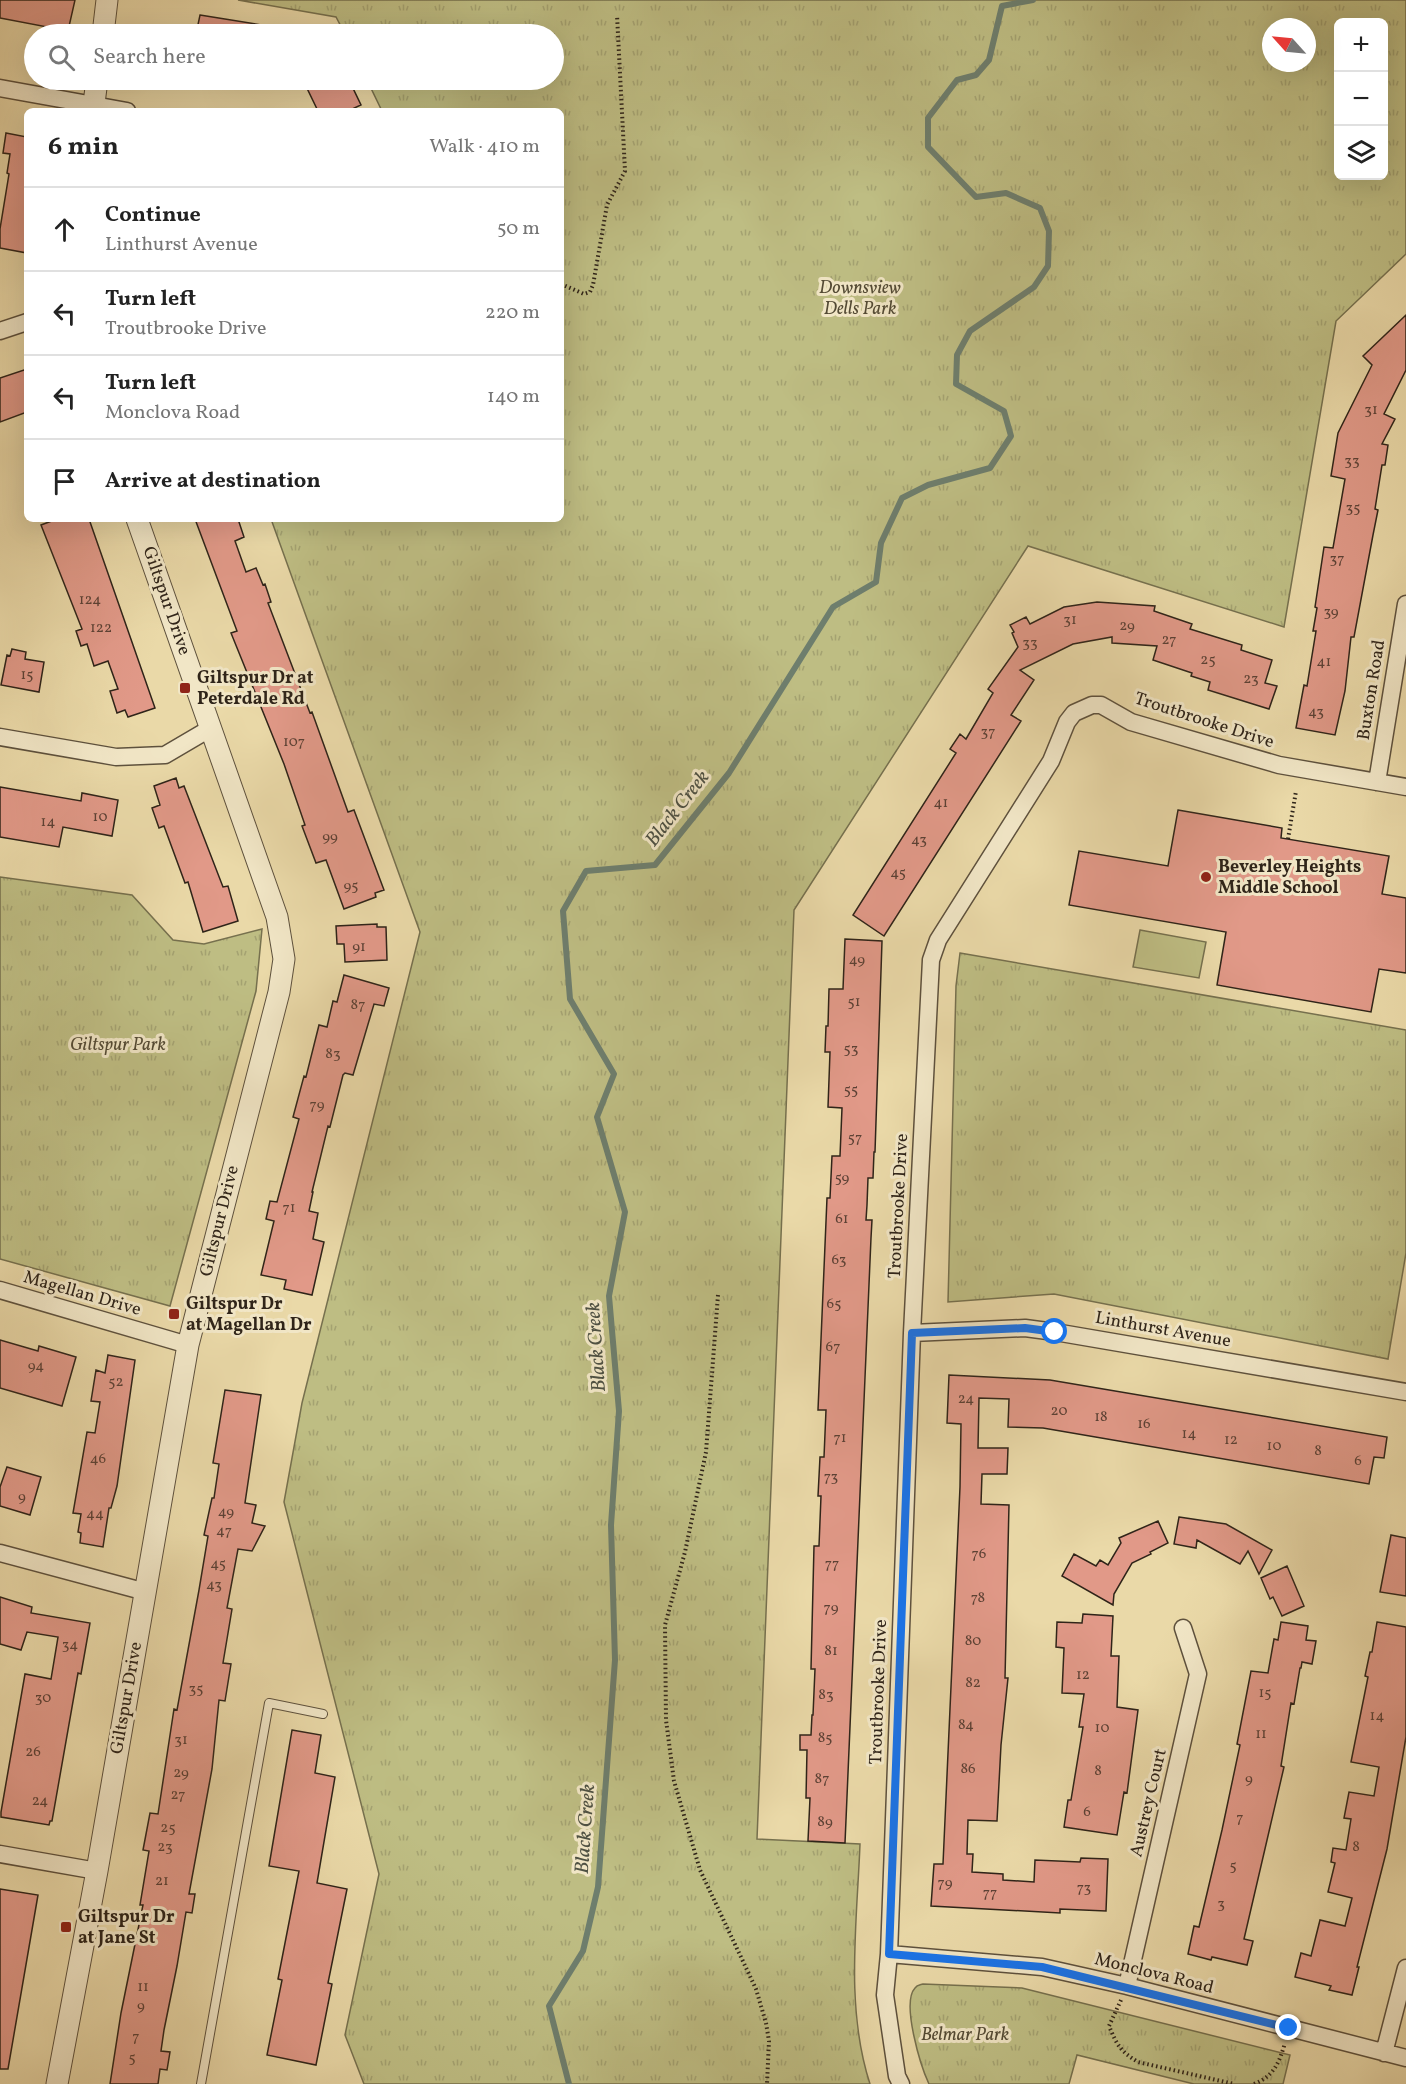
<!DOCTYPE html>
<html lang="en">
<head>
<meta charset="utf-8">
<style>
	:root { --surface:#fff; --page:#f2f2f2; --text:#222; --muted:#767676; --line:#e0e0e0 }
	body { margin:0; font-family:Vollkorn,serif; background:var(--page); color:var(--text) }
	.controls { position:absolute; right:18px; top:18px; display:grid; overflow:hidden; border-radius:9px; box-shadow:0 6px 24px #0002 }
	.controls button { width:54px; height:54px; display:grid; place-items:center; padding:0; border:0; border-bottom:2px solid var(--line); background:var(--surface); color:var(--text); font:30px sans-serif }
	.compass { position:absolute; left:1262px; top:18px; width:54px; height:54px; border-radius:50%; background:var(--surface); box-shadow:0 6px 24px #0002; rotate:297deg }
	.stop { position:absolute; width:18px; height:18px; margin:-14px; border:4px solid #1a73e8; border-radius:50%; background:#fff }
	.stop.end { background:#1a73e8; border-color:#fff; box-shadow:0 2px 6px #0008 }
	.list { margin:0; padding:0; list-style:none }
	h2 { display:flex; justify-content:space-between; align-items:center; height:78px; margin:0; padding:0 24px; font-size:26px }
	h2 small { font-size:20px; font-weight:400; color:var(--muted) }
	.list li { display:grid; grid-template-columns:39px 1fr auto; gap:18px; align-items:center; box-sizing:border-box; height:84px; padding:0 24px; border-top:2px solid var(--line) }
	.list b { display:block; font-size:22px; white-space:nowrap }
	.list p { margin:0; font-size:20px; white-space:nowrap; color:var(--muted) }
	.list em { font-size:20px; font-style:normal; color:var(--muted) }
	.icon { flex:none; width:33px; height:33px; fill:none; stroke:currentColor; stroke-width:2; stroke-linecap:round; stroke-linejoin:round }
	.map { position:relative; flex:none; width:1406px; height:2084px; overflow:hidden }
	.search { position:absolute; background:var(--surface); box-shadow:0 6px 24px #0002; left:24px; top:24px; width:540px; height:66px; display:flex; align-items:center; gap:15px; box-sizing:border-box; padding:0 21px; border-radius:33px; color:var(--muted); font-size:22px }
	.panel { position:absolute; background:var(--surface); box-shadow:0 6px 24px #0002; left:24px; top:108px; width:540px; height:414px; border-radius:9px }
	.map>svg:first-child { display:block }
</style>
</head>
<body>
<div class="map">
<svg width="1406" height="2084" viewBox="0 0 1406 2084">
	<defs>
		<pattern id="park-tufts" width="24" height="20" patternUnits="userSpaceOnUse" patternTransform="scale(1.5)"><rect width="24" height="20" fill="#bebd83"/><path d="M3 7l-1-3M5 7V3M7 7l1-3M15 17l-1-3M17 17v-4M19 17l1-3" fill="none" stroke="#a4a271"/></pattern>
	</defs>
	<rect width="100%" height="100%" fill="#ead9a8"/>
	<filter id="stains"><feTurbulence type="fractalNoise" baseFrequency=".00333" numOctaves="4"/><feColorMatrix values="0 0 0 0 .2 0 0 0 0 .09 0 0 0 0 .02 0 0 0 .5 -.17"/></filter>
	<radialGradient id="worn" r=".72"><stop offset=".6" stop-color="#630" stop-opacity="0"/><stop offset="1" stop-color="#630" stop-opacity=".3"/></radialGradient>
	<!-- grass -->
	<path fill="#bebd83" stroke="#76704e" stroke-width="1.5" d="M1140 930 1206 942 1199 978 1133 967Z"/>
	<!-- park -->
	<path fill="url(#park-tufts)" stroke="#76704e" stroke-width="1.5" fill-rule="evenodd" d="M238 0H1406V254L1336 321 1284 627 1028 546 794 910 757 1839 860 1844C857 1923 845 2007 870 2084H364L345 2035 379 1874 284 1502 302 1403 420 932 271 519H561V111H382L367 80H554V34H345L336 17ZM1338 22H1384V176H1338ZM1271 27H1307V63H1271Z
		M0 877 132 895 173 940 204 944 262 929 256 991 170 1306 0 1259Z
		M960 953 1406 1030V1253L1388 1359 1054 1294 948 1302 956 986Z
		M923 1984 1022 1988 1290 2055 1283 2084H1194L1077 2055 1069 2084H929C921 2067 901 2003 915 1988 917 1985 920 1985 923 1984Z"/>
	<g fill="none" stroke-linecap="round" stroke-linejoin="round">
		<!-- stream -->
		<path stroke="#6e7e6d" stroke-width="6" d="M569 2084 549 2006 583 1951 598 1887 615 1660 611 1525 619 1411 609 1296 625 1212 597 1117 614 1074 570 999 563 911 586 871 655 865 729 773 833 607 876 582 881 543 902 498 928 485 990 468 1011 436 1004 411 956 384 957 355 970 331 1034 287 1048 266 1049 231 1040 208 1006 193 976 197 928 147V118L957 80 976 75 989 60 1002 6 1033 0"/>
	</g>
	<!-- building -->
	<path fill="#e19988" stroke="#2f2419" stroke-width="1.5" d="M0 0H75L68 31 0 18Z
		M200 15 268 26 267 34H196Z
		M303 80H349L361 105 348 111H318Z
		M6 133 27 137V253L0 248V229L9 174 7 173 10 154 3 153Z
		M1406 315V370L1384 414 1395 419 1382 444 1388 445 1385 465H1382L1375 509 1378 510 1373 535 1354 637H1351L1345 691 1335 735 1296 728 1304 685 1307 686 1316 631H1313L1317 608 1315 607 1324 547 1333 548 1345 479 1331 476 1338 433 1372 365 1363 356Z
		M27 369V412L0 422V378Z
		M57 519H89L155 708 128 717 125 710 117 713 110 691 118 689 108 661 94 666 87 644 81 646 76 631 82 629 41 525Z
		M195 519H238L244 537 235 541 246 572 256 568 263 585 265 584 271 602 268 603 310 713 312 712 348 812 354 810 384 890 375 893 376 897 344 909 326 860 316 863 302 826 305 825 284 764 231 633 237 631Z
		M1097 602 1155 606 1154 611 1192 624 1190 629 1242 645 1241 650 1272 660 1265 683 1277 686 1269 709 1208 690 1210 682 1191 676 1192 673 1153 660 1157 646 1112 643V637L1073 644 1020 670 1034 680 1011 715 1021 721 884 936 853 915 956 753 950 749 960 734 966 739 993 693 988 689 1018 647 1012 633 1014 632 1010 625 1026 617 1030 624 1064 607Z
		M12 649 26 652 25 659 44 662 39 692 1 685 7 655 10 656Z
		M176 778 179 788 184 786 223 887 228 886 238 921 203 932 188 882 185 883 164 826 159 828 152 808 160 805 154 786Z
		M0 787 81 801 82 793 118 800 112 836 63 827 59 847 0 837Z
		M1178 810 1282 828 1281 838 1389 856 1382 894 1406 898V973L1379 969 1371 1012 1217 985 1226 932 1069 905 1079 851 1168 866Z
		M377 924V927H386L387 960 345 962 344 944H337L336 926Z
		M845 939 882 941 875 1152H874L873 1178H868L867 1205 866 1220H872L871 1238 845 1843 808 1841 810 1798H806L807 1750H800V1735H811L812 1715H813L815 1669H811L814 1546H819L821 1496H818L820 1457H824L826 1410H818L827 1198H830L832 1156H840L842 1108 828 1107 830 1052H825L826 1026H828L829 989H843Z
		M344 975 389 988 384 1006 374 1004 353 1075 345 1073 343 1075 330 1127 328 1126 312 1192H313L309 1211 318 1213 313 1239 324 1242 312 1295 284 1289 286 1280 261 1275 274 1221 266 1219 270 1201 277 1202 299 1119 293 1117 304 1076 306 1077 319 1025 327 1027 333 1001 337 1002Z
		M0 1340 38 1351 39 1346 76 1357 62 1406 0 1388Z
		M108 1355 135 1360 117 1486 111 1508H109L103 1547 80 1543 81 1533 78 1532 81 1514 73 1513 87 1432 95 1433 100 1402 91 1401 96 1370 105 1373Z
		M949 1375 1050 1380 1387 1437 1384 1458 1374 1457 1369 1484 1043 1428 1008 1427 1009 1399 979 1398 978 1448H1008L1007 1474H982L981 1504 1009 1505 1005 1678H1008L1001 1745 997 1821 968 1820 967 1854H973L972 1872 1003 1874V1880L1034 1882 1035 1860 1080 1862 1081 1858 1108 1859 1106 1911 1060 1909V1913L931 1906 934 1864H943L960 1487 961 1424 947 1423Z
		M225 1390 261 1395 245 1503 256 1505 252 1523 265 1526 252 1551 238 1549 227 1608 232 1609 223 1663 231 1664 225 1701 219 1700 212 1769 189 1894H195L192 1913 186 1912 177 1966 164 2030 161 2051 170 2052 167 2070 160 2069 158 2084H110L121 2013 143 1905H140L149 1851 143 1850 150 1813 158 1814 174 1709 177 1710 199 1590 208 1536 204 1535 212 1498H214L219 1464 213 1463Z
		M7 1467 41 1477 30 1515 0 1506V1487Z
		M1179 1517 1226 1524 1272 1550 1259 1574 1248 1551 1240 1564 1197 1540 1196 1548 1174 1544Z
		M1158 1521 1168 1543 1150 1552 1151 1554 1132 1563 1114 1594 1113 1605 1062 1576 1074 1554 1096 1566 1100 1560 1108 1565 1121 1543 1119 1538Z
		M1391 1535 1406 1538V1596L1380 1592Z
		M1287 1566 1304 1606 1282 1616 1273 1597 1270 1599 1261 1578Z
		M0 1597 32 1607 31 1613 90 1623 81 1674 78 1673 52 1821H50L49 1825 1 1817V1812L25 1674 51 1679 58 1637 27 1632 21 1650 0 1644Z
		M1083 1614 1113 1616 1111 1656H1119L1117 1707 1138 1710 1127 1793 1124 1792 1117 1835 1064 1827 1068 1800H1071L1083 1727H1079L1084 1694 1062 1693 1064 1648 1056 1647 1057 1622 1082 1623Z
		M1281 1622 1308 1626 1306 1640 1316 1641 1312 1664 1302 1662 1301 1668H1300L1294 1704 1291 1703 1281 1766 1284 1767 1244 1939 1253 1941 1247 1965 1212 1957 1211 1960 1188 1954 1194 1926 1199 1927 1222 1830 1240 1745 1237 1744 1251 1671 1268 1673 1274 1639 1278 1640Z
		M1377 1622 1406 1627V1737L1387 1849 1357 1967H1359L1352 1995 1329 1990 1331 1986 1295 1977 1301 1953 1311 1956 1320 1920 1345 1926 1352 1898 1328 1892 1335 1863 1331 1862 1333 1848 1346 1850 1351 1819 1344 1818 1349 1792 1374 1796 1379 1767 1351 1762 1368 1677 1365 1676 1370 1652H1372Z
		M292 1730 321 1735 315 1773 335 1777 317 1883 347 1889 328 1983 332 1984 316 2065 267 2055 282 1980 278 1979 299 1871 269 1866Z
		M0 1889 38 1895 8 2069H0Z"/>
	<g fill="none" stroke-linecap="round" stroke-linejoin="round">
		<!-- service casing -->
		<g stroke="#5e513d" stroke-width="10">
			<path id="service" d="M201 2084 269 1703 323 1714"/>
		</g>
		<!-- minor casing -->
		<g stroke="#5e513d" stroke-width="19">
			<path id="minor" d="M0 88 127 111
				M0 331 27 322
				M0 737 116 757 165 755 211 728
				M1377 782 1406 604
				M0 1290 188 1345
				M912 1333 1025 1328 1055 1332 1406 1392
				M0 1553 146 1592
				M0 1854 97 1871
				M889 1954 1042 1967 1127 1986 1406 2058
				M1127 1986 1198 1674 1183 1628
				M1384 2053 1406 1968
				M901 2084 897 2076 885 1995 889 1954 912 1333 931 960 938 940 1051 761 1067 722 1074 713 1092 705H1101L1131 722 1279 765 1406 787"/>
		</g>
		<!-- tertiary casing -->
		<g stroke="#5e513d" stroke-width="23">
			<path id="tertiary" d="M103 34 107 0
				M93 111 97 80
				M57 2084 97 1871 188 1345 279 992 284 959 277 917 137 519"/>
		</g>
		<!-- path -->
		<path stroke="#2f2419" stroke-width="4" stroke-dasharray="1.5 3" stroke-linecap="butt" d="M561 284 584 294 590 292 593 285 607 205 625 171 617 15
			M1288 839 1296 791
			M718 1295 706 1452 685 1552 665 1625 666 1720 674 1781 700 1870 756 1989 766 2023 769 2041 767 2084
			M1121 2000 1109 2026C1117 2045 1120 2051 1138 2062L1234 2084
			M1254 2084C1274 2076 1279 2063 1285 2043"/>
		<!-- service -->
		<use href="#service" stroke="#f1e6c6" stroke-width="8"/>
		<!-- minor -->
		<use href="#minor" stroke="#f1e6c6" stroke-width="16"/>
		<!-- tertiary -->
		<use href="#tertiary" stroke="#f1e6c6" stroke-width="21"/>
	</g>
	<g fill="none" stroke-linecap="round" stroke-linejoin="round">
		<!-- route -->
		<path stroke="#1a73e8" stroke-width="8" d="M1055 1332 1025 1328 912 1333 889 1954 1042 1967 1289 2028"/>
	</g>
	<!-- markers -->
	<g fill="#8f2418" stroke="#f1e6c6" stroke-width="2">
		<rect x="179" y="682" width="12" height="12" rx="3"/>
		<circle cx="1206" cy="877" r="6"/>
		<rect x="168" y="1308" width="12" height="12" rx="3"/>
		<rect x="60" y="1921" width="12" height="12" rx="3"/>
	</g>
	<g text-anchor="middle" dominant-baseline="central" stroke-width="6" stroke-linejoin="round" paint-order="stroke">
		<!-- number labels -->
		<g font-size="15" fill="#5c4135">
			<text x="1371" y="410">31</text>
			<text x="1352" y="461">33</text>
			<text x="1353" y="508">35</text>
			<text x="1337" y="559">37</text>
			<text x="90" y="600">124</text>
			<text x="1331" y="612">39</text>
			<text x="1070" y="620">31</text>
			<text x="1127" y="626">29</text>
			<text x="101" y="628">122</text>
			<text x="1169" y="640">27</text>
			<text x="1030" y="643">33</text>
			<text x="1208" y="660">25</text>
			<text x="1324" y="662">41</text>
			<text x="27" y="675">15</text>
			<text x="1251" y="679">23</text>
			<text x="1316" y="712">43</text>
			<text x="988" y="732">37</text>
			<text x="294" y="742">107</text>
			<text x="941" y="803">41</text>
			<text x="100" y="817">10</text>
			<text x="48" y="822">14</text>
			<text x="330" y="837">99</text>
			<text x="919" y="840">43</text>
			<text x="898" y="873">45</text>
			<text x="351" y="886">95</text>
			<text x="359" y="947">91</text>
			<text x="857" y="960">49</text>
			<text x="854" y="1002">51</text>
			<text x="358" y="1005">87</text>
			<text x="851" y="1049">53</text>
			<text x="333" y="1054">83</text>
			<text x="851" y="1090">55</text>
			<text x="317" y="1105">79</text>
			<text x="855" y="1138">57</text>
			<text x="842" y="1178">59</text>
			<text x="289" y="1208">71</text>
			<text x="842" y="1219">61</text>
			<text x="839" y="1260">63</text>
			<text x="834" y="1304">65</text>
			<text x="833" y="1347">67</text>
			<text x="36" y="1366">94</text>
			<text x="116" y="1382">52</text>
			<text x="966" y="1399">24</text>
			<text x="1059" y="1411">20</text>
			<text x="1101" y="1417">18</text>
			<text x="1144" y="1424">16</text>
			<text x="1189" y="1434">14</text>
			<text x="840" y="1438">71</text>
			<text x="1231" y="1440">12</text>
			<text x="1274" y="1446">10</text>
			<text x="1318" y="1451">8</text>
			<text x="98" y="1459">46</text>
			<text x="1358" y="1461">6</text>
			<text x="831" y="1477">73</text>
			<text x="22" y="1497">9</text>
			<text x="226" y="1512">49</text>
			<text x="95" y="1514">44</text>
			<text x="224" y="1531">47</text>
			<text x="979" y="1554">76</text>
			<text x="218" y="1564">45</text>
			<text x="832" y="1564">77</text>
			<text x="214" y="1585">43</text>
			<text x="978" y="1598">78</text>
			<text x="831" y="1608">79</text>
			<text x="973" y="1641">80</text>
			<text x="70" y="1645">34</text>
			<text x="831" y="1651">81</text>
			<text x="1083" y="1675">12</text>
			<text x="973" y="1683">82</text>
			<text x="196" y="1689">35</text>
			<text x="1265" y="1693">15</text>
			<text x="826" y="1695">83</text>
			<text x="43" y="1698">30</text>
			<text x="1377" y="1716">14</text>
			<text x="966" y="1725">84</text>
			<text x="1102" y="1728">10</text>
			<text x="1261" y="1734">11</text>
			<text x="825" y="1738">85</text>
			<text x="181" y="1740">31</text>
			<text x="33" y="1752">26</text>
			<text x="968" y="1769">86</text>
			<text x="1098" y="1771">8</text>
			<text x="181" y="1773">29</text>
			<text x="822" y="1779">87</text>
			<text x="1249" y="1779">9</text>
			<text x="178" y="1795">27</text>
			<text x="40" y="1801">24</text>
			<text x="1087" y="1812">6</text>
			<text x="1240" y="1818">7</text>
			<text x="825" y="1822">89</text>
			<text x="168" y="1828">25</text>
			<text x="165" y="1847">23</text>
			<text x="1356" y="1847">8</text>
			<text x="1233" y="1866">5</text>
			<text x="162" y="1881">21</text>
			<text x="945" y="1883">79</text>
			<text x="1084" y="1888">73</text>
			<text x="990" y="1893">77</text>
			<text x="1221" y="1904">3</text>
			<text x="143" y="1987">11</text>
			<text x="141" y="2006">9</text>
			<text x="136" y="2037">7</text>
			<text x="132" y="2058">5</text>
		</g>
		<!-- park labels -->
		<g font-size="18" font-style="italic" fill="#534a34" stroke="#f1e6c6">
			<text x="860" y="288">Downsview<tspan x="860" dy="21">Dells Park</tspan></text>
			<text x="118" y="1045">Giltspur Park</text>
			<text x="965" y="2035">Belmar Park</text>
		</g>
		<!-- street labels -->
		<g font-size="18" fill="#2f2419" stroke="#f1e6c6">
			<text transform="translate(166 601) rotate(71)">Giltspur Drive</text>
			<text transform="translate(1372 690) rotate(-81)">Buxton Road</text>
			<text transform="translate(1204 721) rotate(18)">Troutbrooke Drive</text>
			<text transform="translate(899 1206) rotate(-87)">Troutbrooke Drive</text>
			<text transform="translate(220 1221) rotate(-76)">Giltspur Drive</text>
			<text transform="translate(82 1294) rotate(16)">Magellan Drive</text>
			<text transform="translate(1163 1330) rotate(10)">Linthurst Avenue</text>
			<text transform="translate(879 1692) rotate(-88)">Troutbrooke Drive</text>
			<text transform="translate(127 1698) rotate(-80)">Giltspur Drive</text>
			<text transform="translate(1149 1803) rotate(-77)">Austrey Court</text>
			<text transform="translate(1154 1974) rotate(14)">Monclova Road</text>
		</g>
		<!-- poi labels -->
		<g font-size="18" font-weight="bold" fill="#2f2419" stroke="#f1e6c6" text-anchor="start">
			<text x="197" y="678">Giltspur Dr at<tspan x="197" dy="21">Peterdale Rd</tspan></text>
			<text x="1218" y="867">Beverley Heights<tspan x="1218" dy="21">Middle School</tspan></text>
			<text x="186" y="1304">Giltspur Dr<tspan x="186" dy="21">at Magellan Dr</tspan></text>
			<text x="78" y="1917">Giltspur Dr<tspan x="78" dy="21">at Jane St</tspan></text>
		</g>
		<!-- water labels -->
		<g font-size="20" font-style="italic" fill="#4e5143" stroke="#f1e6c6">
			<text transform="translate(678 809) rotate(-52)">Black Creek</text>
			<text transform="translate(597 1347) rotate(-94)">Black Creek</text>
			<text transform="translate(586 1829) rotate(-86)">Black Creek</text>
		</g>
	</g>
	<rect width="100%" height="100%" filter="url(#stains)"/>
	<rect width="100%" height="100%" fill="url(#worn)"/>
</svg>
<div class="controls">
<button>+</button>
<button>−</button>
<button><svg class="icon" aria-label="layers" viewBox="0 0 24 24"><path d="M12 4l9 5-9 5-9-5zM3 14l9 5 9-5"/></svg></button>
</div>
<svg class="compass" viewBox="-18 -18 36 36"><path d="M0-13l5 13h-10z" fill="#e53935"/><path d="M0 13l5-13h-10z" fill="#767676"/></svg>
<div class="stop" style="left:1055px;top:1332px"></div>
<div class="stop end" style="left:1289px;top:2028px"></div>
<div class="search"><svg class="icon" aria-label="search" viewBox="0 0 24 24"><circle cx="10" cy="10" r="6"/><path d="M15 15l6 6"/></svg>Search here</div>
<section class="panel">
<h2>6 min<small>Walk · 410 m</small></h2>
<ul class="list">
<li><svg class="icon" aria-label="ahead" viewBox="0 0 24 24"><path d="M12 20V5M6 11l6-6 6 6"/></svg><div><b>Continue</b><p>Linthurst Avenue</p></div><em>50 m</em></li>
<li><svg class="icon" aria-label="left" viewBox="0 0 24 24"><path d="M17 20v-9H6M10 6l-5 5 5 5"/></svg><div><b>Turn left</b><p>Troutbrooke Drive</p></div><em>220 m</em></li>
<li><svg class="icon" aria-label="left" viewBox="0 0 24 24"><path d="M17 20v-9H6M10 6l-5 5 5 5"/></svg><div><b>Turn left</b><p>Monclova Road</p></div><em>140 m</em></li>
<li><svg class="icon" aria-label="arrive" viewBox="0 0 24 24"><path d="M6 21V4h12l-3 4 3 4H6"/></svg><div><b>Arrive at destination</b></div></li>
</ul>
</section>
</div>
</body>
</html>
